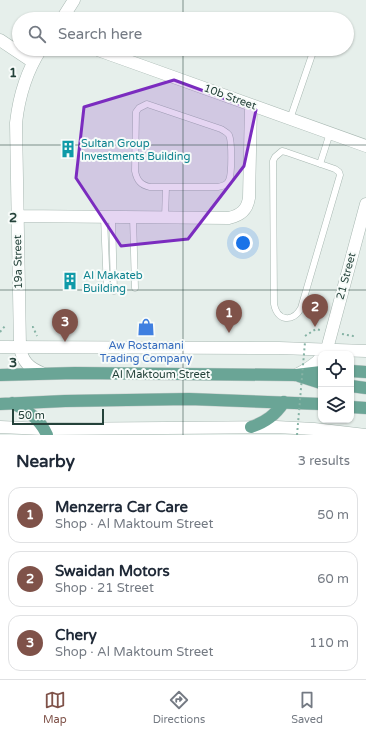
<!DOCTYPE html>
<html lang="en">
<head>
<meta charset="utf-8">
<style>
	:root { --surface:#fff; --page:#f2f2f3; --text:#1f2937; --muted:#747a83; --line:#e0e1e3; --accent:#7f5249 }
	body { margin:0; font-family:"Varela Round",sans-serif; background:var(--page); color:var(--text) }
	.controls { position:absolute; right:12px; bottom:12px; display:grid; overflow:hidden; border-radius:8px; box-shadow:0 1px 3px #0004 }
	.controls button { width:36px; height:36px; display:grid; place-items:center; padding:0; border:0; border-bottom:1px solid var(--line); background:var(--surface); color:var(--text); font:20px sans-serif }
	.scale { position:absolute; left:12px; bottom:10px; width:92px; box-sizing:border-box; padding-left:4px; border:2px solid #24423a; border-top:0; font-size:11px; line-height:14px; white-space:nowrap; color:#24423a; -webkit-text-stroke:3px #f7fbf9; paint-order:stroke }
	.you { position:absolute; left:243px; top:243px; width:14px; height:14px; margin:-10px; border:3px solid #fff; border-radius:50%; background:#1a73e8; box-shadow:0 0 0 6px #1a73e833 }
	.badge { display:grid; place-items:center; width:26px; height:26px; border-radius:50%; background:var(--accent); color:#fff; font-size:13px; font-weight:700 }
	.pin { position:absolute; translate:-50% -33px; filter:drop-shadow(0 1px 2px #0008) }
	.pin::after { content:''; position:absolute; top:21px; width:14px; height:12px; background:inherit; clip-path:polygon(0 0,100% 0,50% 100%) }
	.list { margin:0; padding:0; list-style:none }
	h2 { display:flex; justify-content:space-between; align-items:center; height:52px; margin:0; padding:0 16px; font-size:17px }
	h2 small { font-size:13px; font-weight:400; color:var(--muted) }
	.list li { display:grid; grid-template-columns:26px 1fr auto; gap:12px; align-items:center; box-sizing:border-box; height:56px; margin:0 8px 8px; padding:0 8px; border:1px solid var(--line); border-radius:12px }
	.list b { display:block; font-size:15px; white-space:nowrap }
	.list p { margin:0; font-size:13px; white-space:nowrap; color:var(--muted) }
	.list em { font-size:13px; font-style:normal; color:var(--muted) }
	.icon { flex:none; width:22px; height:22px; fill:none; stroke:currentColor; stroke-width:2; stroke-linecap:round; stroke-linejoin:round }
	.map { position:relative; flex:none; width:366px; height:435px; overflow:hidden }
	.search { position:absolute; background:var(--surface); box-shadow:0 1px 3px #0004; left:12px; right:12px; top:12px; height:44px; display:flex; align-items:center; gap:10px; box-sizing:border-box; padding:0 14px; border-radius:22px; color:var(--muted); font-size:15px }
	.sheet { height:244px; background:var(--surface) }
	nav { display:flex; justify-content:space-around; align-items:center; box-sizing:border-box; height:56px; border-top:1px solid var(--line); background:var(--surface); font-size:11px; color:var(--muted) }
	nav a { display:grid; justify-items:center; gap:2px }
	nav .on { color:var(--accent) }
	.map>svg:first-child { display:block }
</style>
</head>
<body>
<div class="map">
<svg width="366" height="435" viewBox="0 0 366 435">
	<rect width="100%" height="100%" fill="#e6efeb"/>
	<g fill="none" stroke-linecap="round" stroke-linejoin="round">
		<!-- lane casing -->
		<g stroke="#a8b8b2" stroke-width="7">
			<path id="lane" d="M147 104 221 129C224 131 227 132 229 135 232 141 232 174 229 180 227 185 223 186 218 187H150C141 185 137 181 135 171L136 112 139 108Z
				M290 119 313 52
				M282 151 286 152 335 169 339 172 340 175 301 308C293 323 277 321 274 304L273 161 275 157Z
				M320 164 330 133
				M104 217 107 290
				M112 217 114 291
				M133 217 135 288
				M165 218 166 187"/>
		</g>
		<!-- street casing -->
		<g stroke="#a8b8b2" stroke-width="13">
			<path id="street" d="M62 19 74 0
				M0 40 33 62
				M41 49C26 72 19 96 16 123L20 347C22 361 29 368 42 373
				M95 49 366 146
				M17 216 229 218C241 215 247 210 249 198L251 105
				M0 347 279 348 366 351
				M324 354 327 349 366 204
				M296 375C306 370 313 366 321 358
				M0 427 44 429 276 427 314 429 366 435"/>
		</g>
		<!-- primary casing -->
		<g stroke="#c2cac8" stroke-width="13">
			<path id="primary" d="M351 371 366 372
				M0 375 75 373 296 375 321 372
				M299 376 321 383
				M351 386 366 388
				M12 403C28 410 40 419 47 435
				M0 404 65 401 189 399 321 404
				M351 407 366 408
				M251 427C266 422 275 415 284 402"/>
		</g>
		<!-- path -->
		<path stroke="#86b3a5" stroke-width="2" stroke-dasharray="2 3" stroke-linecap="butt" d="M32 327H33L37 336
			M0 332 5 326H7
			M342 334 353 336V339
			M305 336 316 329 320 330"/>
		<!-- lane -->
		<use href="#lane" stroke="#fff" stroke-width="6"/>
		<!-- street -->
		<use href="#street" stroke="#fff" stroke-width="12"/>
		<!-- primary -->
		<use href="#primary" stroke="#6aa596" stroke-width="12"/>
		<!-- path-bridge -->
		<path stroke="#86b3a5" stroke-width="2" stroke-dasharray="2 3" stroke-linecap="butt" d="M297 435 305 342"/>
	</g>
	<!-- marked area -->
	<path fill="#7b2cbf" fill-opacity="0.2" stroke="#7b2cbf" stroke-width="3" stroke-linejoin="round" d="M174 80 256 110 244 166 188 239 121 246 76 178 84 107Z"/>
	<!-- grid -->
	<path fill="none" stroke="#24423a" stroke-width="1" stroke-opacity="0.55" d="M183 0V19M183 49V435M0 145H366M0 290H366"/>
	<!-- icons -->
	<defs>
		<g id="building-bare" transform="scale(1.38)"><path d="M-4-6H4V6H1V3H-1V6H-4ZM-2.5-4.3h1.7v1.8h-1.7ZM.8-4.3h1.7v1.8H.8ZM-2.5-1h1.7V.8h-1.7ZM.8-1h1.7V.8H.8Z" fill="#0f9aa8" stroke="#f7fbf9" stroke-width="2.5" paint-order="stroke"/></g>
		<g id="shop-bare" transform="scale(1.38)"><path d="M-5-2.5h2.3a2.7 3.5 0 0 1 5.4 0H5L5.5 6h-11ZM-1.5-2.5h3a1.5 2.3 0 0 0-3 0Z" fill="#3f7fe0" stroke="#f7fbf9" stroke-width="2.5" paint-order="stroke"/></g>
	</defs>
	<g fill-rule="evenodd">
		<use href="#building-bare" x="68" y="149"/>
		<use href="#building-bare" x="70" y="281"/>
		<use href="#shop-bare" x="146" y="327"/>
	</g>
	<g text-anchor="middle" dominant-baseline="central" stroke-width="4" stroke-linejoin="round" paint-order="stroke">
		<!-- street labels -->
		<g font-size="11" fill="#24423a" stroke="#f7fbf9">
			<text transform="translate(230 97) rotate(20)">10b Street</text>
			<text transform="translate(18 262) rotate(-91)">19a Street</text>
			<text transform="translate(346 276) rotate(-75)">21 Street</text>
			<text x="161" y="374">Al Maktoum Street</text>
		</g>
		<!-- culture labels -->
		<g font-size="11" fill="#0d838f" stroke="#f7fbf9" text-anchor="start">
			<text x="81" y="143">Sultan Group<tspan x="81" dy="13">Investments Building</tspan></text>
			<text x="83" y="275">Al Makateb<tspan x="83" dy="13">Building</tspan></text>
		</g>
		<!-- shop labels -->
		<g font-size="11" fill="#366cbe" stroke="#f7fbf9">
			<text x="146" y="345">Aw Rostamani<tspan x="146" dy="13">Trading Company</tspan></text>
		</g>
	</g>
	<g font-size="13" text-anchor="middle" font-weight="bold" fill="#24423a" stroke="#f7fbf9" stroke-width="4" stroke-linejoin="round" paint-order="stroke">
		<text x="13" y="77">1</text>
		<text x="13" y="222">2</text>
		<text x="13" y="367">3</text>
	</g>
</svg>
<div class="controls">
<button><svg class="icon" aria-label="locate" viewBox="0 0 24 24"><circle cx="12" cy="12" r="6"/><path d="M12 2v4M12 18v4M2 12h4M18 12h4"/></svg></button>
<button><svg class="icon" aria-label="layers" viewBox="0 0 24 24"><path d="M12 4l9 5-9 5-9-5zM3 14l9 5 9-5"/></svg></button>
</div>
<div class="scale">50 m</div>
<div class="you"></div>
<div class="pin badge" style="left:229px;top:333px">1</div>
<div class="pin badge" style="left:315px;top:327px">2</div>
<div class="pin badge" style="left:65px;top:342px">3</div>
<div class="search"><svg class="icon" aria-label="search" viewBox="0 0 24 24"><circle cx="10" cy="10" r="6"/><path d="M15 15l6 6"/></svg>Search here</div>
</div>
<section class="sheet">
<h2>Nearby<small>3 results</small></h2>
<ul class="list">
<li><span class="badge">1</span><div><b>Menzerra Car Care</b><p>Shop · Al Maktoum Street</p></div><em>50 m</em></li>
<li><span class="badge">2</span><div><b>Swaidan Motors</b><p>Shop · 21 Street</p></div><em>60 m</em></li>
<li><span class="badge">3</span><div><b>Chery</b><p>Shop · Al Maktoum Street</p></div><em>110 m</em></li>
</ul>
</section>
<nav>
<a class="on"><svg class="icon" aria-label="map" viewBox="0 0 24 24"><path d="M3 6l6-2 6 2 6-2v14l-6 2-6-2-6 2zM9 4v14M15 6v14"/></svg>Map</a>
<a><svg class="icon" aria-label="directions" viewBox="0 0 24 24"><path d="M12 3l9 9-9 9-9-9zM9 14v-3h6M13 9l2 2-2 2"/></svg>Directions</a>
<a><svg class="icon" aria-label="saved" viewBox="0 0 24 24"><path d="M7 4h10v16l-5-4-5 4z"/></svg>Saved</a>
</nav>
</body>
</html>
